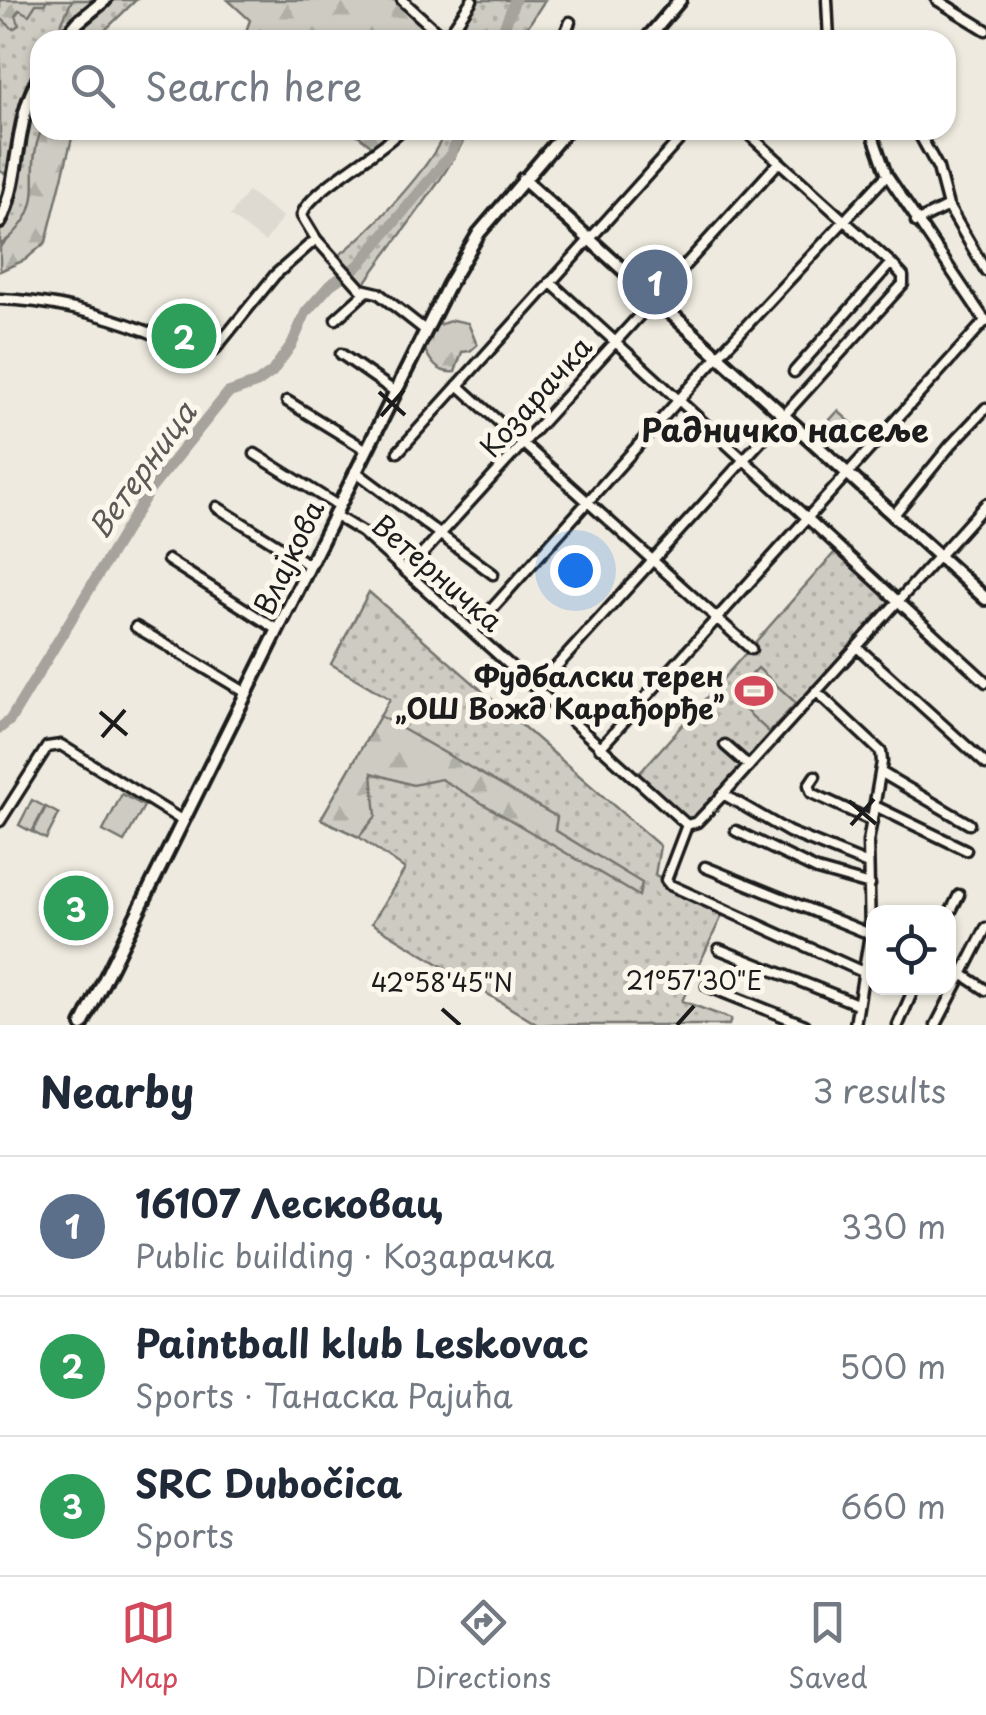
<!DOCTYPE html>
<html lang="en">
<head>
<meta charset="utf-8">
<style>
	:root { --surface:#fff; --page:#f6f6f7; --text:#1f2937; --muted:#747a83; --line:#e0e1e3; --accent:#d1495b }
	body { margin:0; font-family:"Playpen Sans",sans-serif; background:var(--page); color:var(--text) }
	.controls { position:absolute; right:30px; bottom:30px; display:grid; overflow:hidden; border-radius:20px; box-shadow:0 2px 8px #0004 }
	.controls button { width:90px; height:90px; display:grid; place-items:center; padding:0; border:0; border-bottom:2px solid var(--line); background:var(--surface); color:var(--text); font:50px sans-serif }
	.you { position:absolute; left:575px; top:570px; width:35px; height:35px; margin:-25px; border:8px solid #fff; border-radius:50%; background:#1a73e8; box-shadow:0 0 0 15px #1a73e833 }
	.badge { display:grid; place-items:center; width:65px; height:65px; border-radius:50%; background:var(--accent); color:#fff; font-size:32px; font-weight:700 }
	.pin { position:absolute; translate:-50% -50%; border:5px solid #fff; box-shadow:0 2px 10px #0006 }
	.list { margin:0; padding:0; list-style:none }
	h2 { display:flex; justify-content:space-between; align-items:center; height:130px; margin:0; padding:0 40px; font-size:42px }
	h2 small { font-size:32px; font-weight:400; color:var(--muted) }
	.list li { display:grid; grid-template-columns:65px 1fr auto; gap:30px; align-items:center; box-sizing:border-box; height:140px; padding:0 40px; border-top:2px solid var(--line) }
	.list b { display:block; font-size:38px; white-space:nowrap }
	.list p { margin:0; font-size:32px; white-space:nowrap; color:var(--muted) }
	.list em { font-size:32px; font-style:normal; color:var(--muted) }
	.icon { flex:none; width:55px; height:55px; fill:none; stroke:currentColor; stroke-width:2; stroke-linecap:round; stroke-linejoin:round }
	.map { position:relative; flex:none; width:986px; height:1025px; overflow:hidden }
	.search { position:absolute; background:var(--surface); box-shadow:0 2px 8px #0004; left:30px; right:30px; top:30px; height:110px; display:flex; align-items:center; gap:25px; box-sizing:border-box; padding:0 35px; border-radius:30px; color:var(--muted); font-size:38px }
	.sheet { height:550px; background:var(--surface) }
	nav { display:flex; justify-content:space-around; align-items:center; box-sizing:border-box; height:140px; border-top:2px solid var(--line); background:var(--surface); font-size:28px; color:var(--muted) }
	nav a { display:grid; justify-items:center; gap:5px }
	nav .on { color:var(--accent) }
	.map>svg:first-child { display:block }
</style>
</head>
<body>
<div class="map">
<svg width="986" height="1025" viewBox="0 0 986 1025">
	<defs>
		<pattern id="green-dots" width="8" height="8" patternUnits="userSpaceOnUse" patternTransform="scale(2.5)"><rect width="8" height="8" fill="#ceccc2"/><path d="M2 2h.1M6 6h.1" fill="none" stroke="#b0afa6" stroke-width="1.8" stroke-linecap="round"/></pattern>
		<pattern id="forest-firs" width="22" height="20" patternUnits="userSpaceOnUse" patternTransform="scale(2.5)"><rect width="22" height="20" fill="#ceccc2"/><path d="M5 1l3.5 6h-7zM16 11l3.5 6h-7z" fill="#b0afa6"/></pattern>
	</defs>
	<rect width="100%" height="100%" fill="#eeeadf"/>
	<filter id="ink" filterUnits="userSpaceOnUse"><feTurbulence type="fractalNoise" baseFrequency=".01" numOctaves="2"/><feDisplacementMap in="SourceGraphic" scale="20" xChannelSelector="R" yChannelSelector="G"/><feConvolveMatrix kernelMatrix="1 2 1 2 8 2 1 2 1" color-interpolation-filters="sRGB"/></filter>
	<g filter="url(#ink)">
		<!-- built -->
		<path fill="#dedad1" d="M248 191 283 217 265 242 230 216Z"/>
		<!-- green -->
		<path fill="url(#green-dots)" stroke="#75746f" stroke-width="2.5" d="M0 0H136L95 40H40L41 130 34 204 21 229 0 245V222L18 130 6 174 0 171Z
			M472 0H545L519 40H444Z
			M445 130H469C441 187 397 236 361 289L335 258C365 238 435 164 445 130Z
			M835 552 891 602 695 818 687 819 638 775Z
			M369 592 660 846 655 875 726 907 682 1001 731 1019 729 1025H538L372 923 405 869 359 837 321 819 390 699 331 664Z"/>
		<!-- forest -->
		<path fill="url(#forest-firs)" stroke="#75746f" stroke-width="2.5" d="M0 0H46L45 4H36L29 15 19 10 16 15 19 25 13 29 3 20 0 22Z
			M72 0H94L56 35Z
			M228 0H396L439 40H243L250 20Z
			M41 130H74L46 242 25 260 0 271V247C55 200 21 183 41 130Z
			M351 130H401L379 151Z
			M453 320 468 323 477 345 470 351 462 352 455 372C437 374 430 361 423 346L431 338 432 327Z
			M380 716 557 817 555 830 642 883 639 896 441 779 413 785 372 773 376 816 359 837 321 819Z"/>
		<!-- pitch -->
		<path fill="#ceccc2" stroke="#75746f" stroke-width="2.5" d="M838 411 857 428 847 439 828 422Z
			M758 668 796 703 769 732 731 697Z
			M122 794 144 806 124 842 103 831Z
			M32 800 45 807 32 832 19 825Z
			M46 807 59 814 46 839 33 832Z"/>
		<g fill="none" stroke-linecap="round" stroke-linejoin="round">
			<!-- river -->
			<path stroke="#a6a39d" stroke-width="11" d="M499 40 515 0
				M0 728 10 720 149 491 228 393 257 383 272 372 292 344 306 312 330 285 359 265 451 154 462 130"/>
			<!-- street casing -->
			<g stroke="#1c1c1c" stroke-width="15">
				<path id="street" d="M402 0 446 40
					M827 0 829 40
					M937 0 986 30
					M445 40 472 0
					M562 40 570 22
					M401 130C380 153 305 193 302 216L316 239 361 289 378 293 425 330
					M744 130 891 263 794 372
					M871 130 887 175 986 322
					M917 130 938 168 948 206 986 271
					M916 222 948 206
					M550 282 986 682
					M0 299C47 300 102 314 146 331 163 337 179 351 196 355 205 357 210 354 216 348L275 275 316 239
					M336 319 366 292
					M341 354 394 391
					M458 385 751 649
					M287 401 365 449
					M398 452 688 130
					M255 454 338 506
					M355 471 493 574
					M217 507 309 565
					M334 515 362 532 687 825
					M893 516 950 446 986 408
					M168 560 278 630
					M406 572 779 162
					M136 627 245 692
					M472 631 718 356 887 175
					M857 647 986 764
					M536 689 903 284V276L891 263
					M816 691 881 752 882 762 868 842 870 934 855 1025
					M725 745 749 766
					M600 748 986 320
					M882 773 969 824
					M815 776 809 785 812 793 872 821
					M723 794 789 832 868 864
					M875 806 966 850
					M0 821 47 747 61 745 183 821
					M736 831 817 870 870 885
					M705 867 870 934
					M948 917 959 895
					M719 949 857 1004
					M863 972 670 885 666 880 687 825 697 822 719 799 986 504
					M962 974 986 990
					M707 986 805 1025
					M898 1025 914 988
					M936 1025 986 928"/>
			</g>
			<!-- secondary casing -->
			<g stroke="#1c1c1c" stroke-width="18">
				<path id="secondary" d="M63 40 78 22 105 0
					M646 40 680 0
					M523 179 986 599
					M0 222C22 175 13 121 40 76
					M82 1025 449 284 479 233 567 130"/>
			</g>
			<!-- street -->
			<use href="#street" stroke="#fbf7ec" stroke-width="8"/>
			<!-- secondary -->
			<use href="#secondary" stroke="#fbf7ec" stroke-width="10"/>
		</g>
	</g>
	<!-- ticks -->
	<path fill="none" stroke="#1c1c1c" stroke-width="4" d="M379 392 405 415M381 416 404 390M100 712 127 735M102 737 125 710M849 801 876 824M851 825 874 799M442 1009 460 1025M677 1025 694 1006"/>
	<!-- icons -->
	<defs>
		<g id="stadium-bare" transform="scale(3)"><path d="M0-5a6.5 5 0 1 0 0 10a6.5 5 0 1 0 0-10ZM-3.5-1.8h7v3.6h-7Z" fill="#d1495b" stroke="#fbf7ec" stroke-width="2.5" paint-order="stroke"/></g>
	</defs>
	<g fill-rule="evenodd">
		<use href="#stadium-bare" x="754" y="691"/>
	</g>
	<g text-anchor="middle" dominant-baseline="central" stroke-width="10" stroke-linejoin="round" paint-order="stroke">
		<!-- street labels -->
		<g font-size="28" fill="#1c1c1c" stroke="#fbf7ec">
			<text transform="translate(535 396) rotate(-48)">Козарачка</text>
			<text transform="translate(288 557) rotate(-64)">Влајкова</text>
			<text transform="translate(438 572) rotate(41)">Ветерничка</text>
		</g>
		<!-- poi labels -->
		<g font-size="28" font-weight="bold" fill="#1c1c1c" stroke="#fbf7ec" text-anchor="end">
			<text x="724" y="675">Фудбалски терен<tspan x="724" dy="32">„ОШ Вожд Карађорђе”</tspan></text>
		</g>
		<!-- water labels -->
		<g font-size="30" font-style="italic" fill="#5a5956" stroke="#fbf7ec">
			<text transform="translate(141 469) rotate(-54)">Ветерница</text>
		</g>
		<!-- quarter labels -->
		<g font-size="32" font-weight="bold" fill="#1c1c1c" stroke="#fbf7ec">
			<text x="785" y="429">Радничко насеље</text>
		</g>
	</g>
	<g font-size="25" text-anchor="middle" fill="#1c1c1c" stroke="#fbf7ec" stroke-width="10" stroke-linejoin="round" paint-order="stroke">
		<text x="694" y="990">21°57'30"E</text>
		<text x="442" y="992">42°58'45"N</text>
	</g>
</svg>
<div class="controls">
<button><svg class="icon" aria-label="locate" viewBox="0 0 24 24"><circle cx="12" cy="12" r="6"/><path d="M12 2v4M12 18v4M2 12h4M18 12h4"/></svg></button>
</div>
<div class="you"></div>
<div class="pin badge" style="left:655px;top:282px;background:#5c6f8a">1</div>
<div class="pin badge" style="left:184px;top:336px;background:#2e9e5b">2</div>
<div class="pin badge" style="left:76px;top:908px;background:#2e9e5b">3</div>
<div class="search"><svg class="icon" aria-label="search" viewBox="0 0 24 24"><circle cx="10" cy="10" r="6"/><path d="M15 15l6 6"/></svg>Search here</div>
</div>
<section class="sheet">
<h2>Nearby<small>3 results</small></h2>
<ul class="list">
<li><span class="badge" style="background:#5c6f8a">1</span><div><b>16107 Лесковац</b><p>Public building · Козарачка</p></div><em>330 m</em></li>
<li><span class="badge" style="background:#2e9e5b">2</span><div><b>Paintball klub Leskovac</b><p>Sports · Танаска Рајића</p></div><em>500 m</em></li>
<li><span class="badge" style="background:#2e9e5b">3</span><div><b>SRC Dubočica</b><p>Sports</p></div><em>660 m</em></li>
</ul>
</section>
<nav>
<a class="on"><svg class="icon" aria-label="map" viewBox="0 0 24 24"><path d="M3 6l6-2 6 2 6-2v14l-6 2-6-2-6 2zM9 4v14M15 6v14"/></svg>Map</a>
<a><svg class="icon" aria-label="directions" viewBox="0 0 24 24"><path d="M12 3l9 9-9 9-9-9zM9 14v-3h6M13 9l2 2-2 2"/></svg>Directions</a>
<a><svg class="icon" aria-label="saved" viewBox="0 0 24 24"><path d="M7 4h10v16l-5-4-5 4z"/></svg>Saved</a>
</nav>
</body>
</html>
